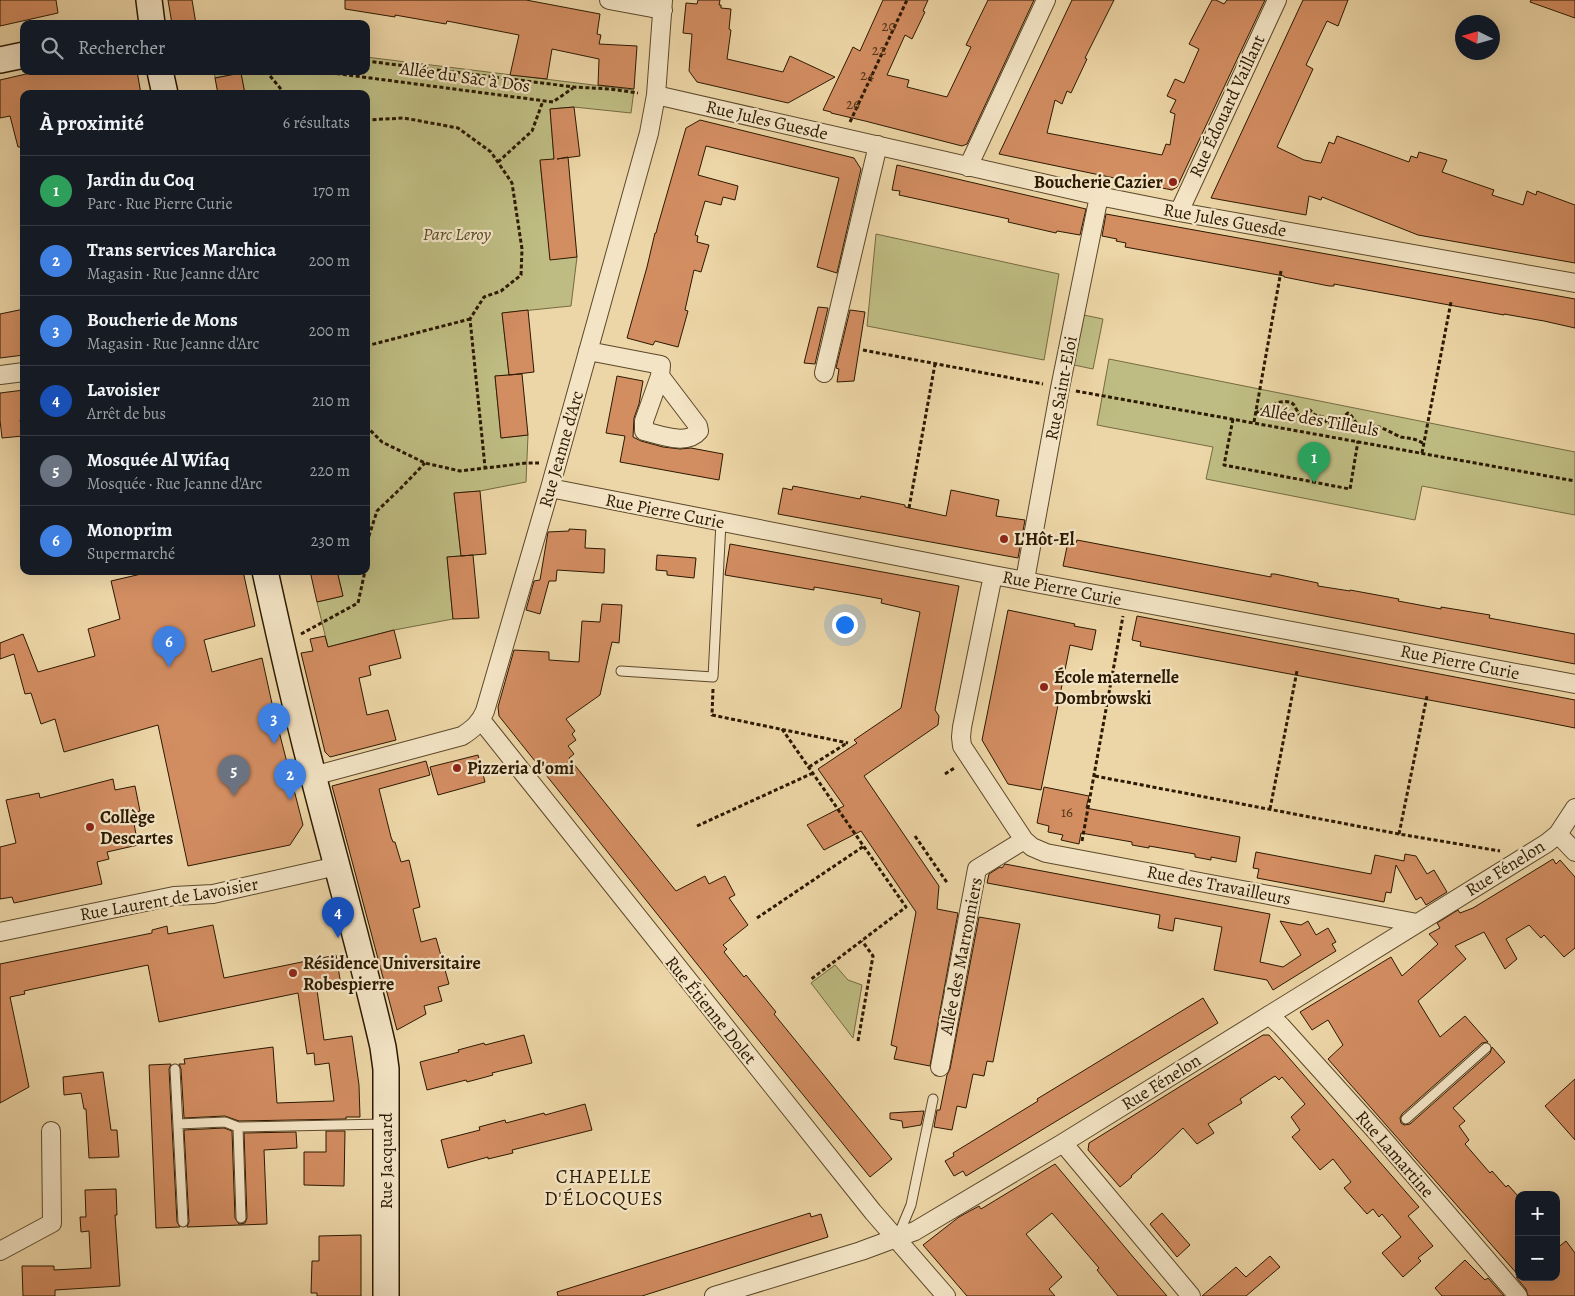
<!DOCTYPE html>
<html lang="fr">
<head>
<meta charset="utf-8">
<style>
	:root { --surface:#171b24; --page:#242831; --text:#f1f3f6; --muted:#9ea1a6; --line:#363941; --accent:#db2777 }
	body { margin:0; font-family:Alegreya,serif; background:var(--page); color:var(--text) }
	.controls { position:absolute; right:15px; bottom:15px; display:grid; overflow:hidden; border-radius:10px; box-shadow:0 5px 20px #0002 }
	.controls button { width:45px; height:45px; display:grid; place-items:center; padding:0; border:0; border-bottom:1px solid var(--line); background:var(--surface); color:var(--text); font:25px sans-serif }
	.compass { position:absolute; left:1455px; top:15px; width:45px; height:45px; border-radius:50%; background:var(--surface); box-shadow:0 5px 20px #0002; rotate:275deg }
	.you { position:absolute; left:844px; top:624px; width:18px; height:18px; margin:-12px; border:4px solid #fff; border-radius:50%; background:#1a73e8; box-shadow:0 0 0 8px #1a73e833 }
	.badge { display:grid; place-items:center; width:32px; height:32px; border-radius:50%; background:var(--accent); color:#fff; font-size:16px; font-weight:700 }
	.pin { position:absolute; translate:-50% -41px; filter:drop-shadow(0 1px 2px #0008) }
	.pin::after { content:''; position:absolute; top:26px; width:18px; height:15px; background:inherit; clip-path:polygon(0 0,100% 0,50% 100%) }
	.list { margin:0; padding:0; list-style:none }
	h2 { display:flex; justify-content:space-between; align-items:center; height:65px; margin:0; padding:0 20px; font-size:21px }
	h2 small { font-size:16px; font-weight:400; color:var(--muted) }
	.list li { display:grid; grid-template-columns:32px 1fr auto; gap:15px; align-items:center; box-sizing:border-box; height:70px; padding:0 20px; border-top:1px solid var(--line) }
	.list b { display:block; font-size:19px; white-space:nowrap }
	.list p { margin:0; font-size:16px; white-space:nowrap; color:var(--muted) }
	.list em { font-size:16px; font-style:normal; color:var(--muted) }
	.icon { flex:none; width:28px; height:28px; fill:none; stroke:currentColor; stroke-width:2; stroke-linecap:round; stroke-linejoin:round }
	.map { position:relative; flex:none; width:1575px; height:1296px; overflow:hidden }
	.search { position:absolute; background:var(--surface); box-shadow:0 5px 20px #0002; left:20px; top:20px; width:350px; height:55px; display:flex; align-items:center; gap:12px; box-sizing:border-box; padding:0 18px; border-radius:10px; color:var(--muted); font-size:19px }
	.panel { position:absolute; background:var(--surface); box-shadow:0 5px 20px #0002; left:20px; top:90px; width:350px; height:485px; border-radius:10px }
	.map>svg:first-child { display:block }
</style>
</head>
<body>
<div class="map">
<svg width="1575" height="1296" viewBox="0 0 1575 1296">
	<rect width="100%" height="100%" fill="#ecd5a6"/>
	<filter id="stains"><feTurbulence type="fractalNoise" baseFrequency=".004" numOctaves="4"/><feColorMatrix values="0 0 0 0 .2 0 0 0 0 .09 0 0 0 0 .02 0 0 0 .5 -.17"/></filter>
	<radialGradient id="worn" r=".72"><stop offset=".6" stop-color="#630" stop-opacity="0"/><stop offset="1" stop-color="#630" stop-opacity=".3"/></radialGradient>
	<!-- green -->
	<path fill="#bebc82" stroke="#756a42" d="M366 57 634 90 631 113 574 107 550 109 554 159 540 161 545 210 577 257 571 306 502 313 509 375 495 376 501 438 528 435 526 482 480 491 454 493 461 556 447 557 453 619 394 630 328 647 317 602 343 596 337 571H366V94H245L240 73 215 78 214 71H366Z
		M876 234 1059 274 1044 360 867 326Z
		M1079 314 1103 319 1093 369 1069 364Z
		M1109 359 1575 452V515L1422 486 1415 520 1206 479 1213 447 1097 425Z
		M835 965 848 980 862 985 853 1038 811 983Z"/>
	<!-- building -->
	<path fill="#d28d61" stroke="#2c1901" d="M0 0H56L58 13 0 26Z
		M168 0H192L196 24H172Z
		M345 0H526L600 14 597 34 601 35 599 44 637 46 634 89 598 85 599 59 552 49 547 79 510 75 519 35 447 21 446 24 395 15V17L345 9Z
		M698 0H720L719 5H721V8L731 9 729 29 731 30 727 59 783 72 790 56 835 77 788 103 697 82 689 71 692 34 683 33 686 3 697 4Z
		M883 0H928L923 11 925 12 912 39 905 35 887 75 909 80 907 87 947 97 971 47 966 45 988 0H1034L967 144 962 146 865 121 831 113V112L823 110 853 47 860 51Z
		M1072 0H1114L1085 58 1087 59 1071 93 1067 91 1062 104 1055 100 1047 133 1162 155 1166 144 1170 145 1175 114 1170 112 1176 100 1167 96 1175 79 1184 83 1199 49 1189 44 1212 0H1216L1224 4 1227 0H1265L1177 187 1172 190 999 154Z
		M1303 0H1348L1338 26 1327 21 1306 65 1313 69 1277 147 1304 160 1321 163 1329 142 1334 144 1337 136 1409 162 1411 156 1417 158 1419 152 1447 160 1442 172 1494 190 1492 195 1523 205 1527 191 1536 195 1537 191 1575 205V263L1418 235 1322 197 1321 200 1309 196 1306 215 1211 198Z
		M1531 0H1575V18L1530 2Z
		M39 71H137L141 94H24V147H18L10 116 0 118V80Z
		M241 73 245 94H218L215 78Z
		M574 107 580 156 557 159 568 157 577 257 550 260 540 160 554 159 550 109Z
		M700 120 854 158 861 169 837 273 817 267 839 178 706 146 698 175 738 186 735 200 723 197 721 205 705 201 695 235 698 236 697 242 709 245 701 272 694 270 685 310 688 311 678 347 655 341 653 345 627 338 647 267 655 233H656L658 225 686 128Z
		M897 165 1086 209 1080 235 1057 231 1056 233 1008 222 1009 219 899 195 900 191 892 190Z
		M1106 214 1575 299V328L1544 321 1504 314V315L1334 284V286H1329L1284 277V276L1125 247 1126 243 1116 241 1117 239 1102 236Z
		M818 307 828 308 815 364 804 363Z
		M24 309V355L0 358V314Z
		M528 310 534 372 509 375 502 313Z
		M850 310 865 312 854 381 837 382 839 369 836 368Z
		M522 374 528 435 501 438 495 376Z
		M617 376 643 381 639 404 634 418 633 437 641 441 663 447 680 449 691 448 723 454 719 480 620 462 625 436 606 433Z
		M24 390V420H20L23 436 2 438 0 420V393Z
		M793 486 860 499 861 496 905 505V507L946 516 951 490 999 500 996 516 1025 520 1018 558 778 514 783 488 792 490Z
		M480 491 486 554 461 556 454 493Z
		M569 529 586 530 585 548 605 549 604 573 557 570 556 581H549L540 614 526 610 534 581 540 580 548 532 569 531Z
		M1077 540 1271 577V574H1275L1318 583V586L1350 591V590L1399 599 1398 601 1441 609V607L1490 615 1489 618 1575 634V664L1063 566 1068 542 1076 543Z
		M730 544 959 586 935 710 939 716 938 725 864 776 939 886 937 909 958 913 930 1066 894 1059 897 1047 891 1045 916 912 861 831 824 850 807 825 844 806 818 769 857 743 854 740 901 708 920 612 881 603 882 599 855 594 814 587V590L725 575Z
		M473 555 479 618 453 619 447 557Z
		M657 555 696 558 694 578 667 575V571L656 570Z
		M154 571H243L255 626 204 640 212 672 262 658 273 708 303 825 290 845 188 866 158 725 64 752 55 719 41 724 31 693 25 694 14 654 0 659V643L23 634 38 672 95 656 88 629 120 619 111 581Z
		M310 571H337L343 596 317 602Z
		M602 604 622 605 619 643 612 642 600 695 566 719 575 731 572 734 576 740 568 746 574 754 569 758 676 891 705 876 709 884 725 876 735 895 729 898 748 925 723 945 727 949 724 952 744 977 746 975 776 1012 774 1014 892 1159 870 1177 721 994 499 716 498 707 514 650 549 652V660L579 662 582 621 600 622Z
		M1008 610 1075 624 1074 626 1096 630 1092 650 1070 645 1041 790 1008 784 982 740Z
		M1137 616 1575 700V728L1520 717 1140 646 1141 642 1132 640Z
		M394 630 401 658 369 666 371 675 359 678 367 715 388 710 396 740 330 757 325 752 301 653 313 651 310 639 325 636 328 647Z
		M478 755 485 782 438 795 430 767Z
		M426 761 430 775 379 789 391 837 393 842H395L401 862 409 860 420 907 413 909 421 942 436 938 449 984 438 987 442 1001 424 1006 426 1014 397 1030 332 786Z
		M113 779 115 790 135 786 140 811 132 813 138 845 107 852 109 859 97 862 102 884 14 903 12 897 0 899V847L16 843 6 800 39 793 40 798Z
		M1044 787 1089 796 1086 808 1240 837 1236 862 1211 857V860L1195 857V854L1149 846V848L1132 845V842L1081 833 1079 844 1061 840 1063 835 1048 832 1049 826 1037 823Z
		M1256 852 1371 874 1375 855 1404 861 1405 854 1416 856 1427 874 1434 870 1447 892 1426 905 1421 897 1416 900 1396 865 1391 893 1386 892 1384 902 1257 878 1259 869 1253 868Z
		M1553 859 1556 864 1560 860 1575 877V948L1564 957 1544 935 1541 938 1529 925 1506 939 1517 959 1505 969 1484 932 1455 946 1466 959 1418 1001 1440 1037 1465 1016 1488 1042 1482 1043 1402 1114 1400 1118 1401 1123 1404 1125 1410 1124 1490 1053 1492 1047 1505 1062 1453 1108 1465 1121 1459 1126 1469 1140 1465 1144 1490 1173 1492 1171 1506 1187 1508 1185 1519 1197V1276L1328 1059 1343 1045 1328 1020 1312 1030 1300 1012 1391 957 1402 976 1438 944 1429 934 1440 928 1437 923 1458 910 1460 913 1473 908Z
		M1005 864 1270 914 1260 962 1283 967 1301 955 1280 921 1301 925 1308 921 1316 935 1328 928 1336 942 1332 944 1336 951 1273 990 1267 980 1214 970 1222 927 1175 918 1173 931 1158 928 1160 915 987 883 989 874 1000 867 1002 868Z
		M979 917 1020 924 993 1062 987 1061 984 1076 973 1074 966 1108 957 1106 952 1130 934 1127 937 1110H940L947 1075 950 1069Z
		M213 925 224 978 336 955 341 985 317 990 324 1040 352 1036 359 1085 360 1117H346V1119L239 1121 225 1116 184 1118 181 1069 179 1064H185L184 1059 273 1047 277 1103 334 1101 329 1063 315 1065 314 1053 307 1054 298 993 159 1022 148 965 33 989 24 991 25 994 10 997 29 1087 0 1103V964L152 933V930L167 926 168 934Z
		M1203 998 1218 1023 966 1176 963 1171 954 1176 945 1161 954 1156 953 1153 1038 1101 1037 1099Z
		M524 1035 532 1063 492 1073 493 1075 482 1078 467 1082 466 1080 427 1090 420 1062 459 1052 458 1050 484 1043 485 1045Z
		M1263 1035H1269L1419 1207 1408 1216 1433 1246 1418 1258 1421 1261 1403 1277 1382 1253 1401 1237 1382 1214 1379 1217 1373 1209 1367 1214 1344 1188 1351 1182 1333 1159 1320 1170 1292 1137 1300 1130 1291 1117 1305 1104 1282 1077 1279 1080 1275 1076 1240 1099 1242 1103 1208 1124 1214 1133 1197 1144 1183 1128 1156 1154 1131 1176 1132 1177 1120 1187 1088 1150 1089 1143Z
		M171 1064 169 1069 177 1222 180 1227 156 1228 149 1065Z
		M103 1072 111 1130H117L119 1157 89 1158 86 1109H84L81 1093 64 1095 63 1077Z
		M1575 1079V1140L1545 1106Z
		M585 1104 592 1130 512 1150 513 1153 488 1159V1157L448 1168 441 1140 480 1130 479 1127 505 1120 506 1123 544 1113 545 1115Z
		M924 1111 921 1125 903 1128 902 1121 890 1119V1113Z
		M224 1128 232 1131 235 1218 239 1224 245 1223 247 1218 244 1133 296 1132 297 1148 264 1150 267 1224 187 1227 189 1222 184 1130Z
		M326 1131H345L344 1186 304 1185V1152H326Z
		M1055 1164 1134 1258 1167 1296H1118L1097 1270 1099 1268 1052 1213 1026 1234 1062 1277 1049 1289 1055 1296H967L923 1245 959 1217 979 1206 981 1209Z
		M116 1189 117 1215H115L120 1286 55 1290V1296H23L22 1266H54V1270L91 1268 89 1231 81 1232 80 1217H86L85 1190Z
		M810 1213 811 1217 821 1214 828 1237 642 1296H558L557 1292Z
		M1162 1213 1190 1245 1177 1257 1150 1224Z
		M361 1235V1296H317V1293H311L312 1261H319V1236Z
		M1566 1241 1575 1253V1296H1528L1526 1289 1516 1277H1556V1249Z
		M1270 1256 1280 1267 1246 1296H1202L1236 1267 1246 1277Z
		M1465 1260 1485 1280 1488 1278 1504 1296H1442L1435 1288Z"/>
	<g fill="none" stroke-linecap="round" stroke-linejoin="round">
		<!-- lane casing -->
		<g stroke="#5c482a" stroke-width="11">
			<path id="lane" d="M621 671 713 677 721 522
				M175 1069 183 1222
				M1406 1119 1486 1048
				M178 1124 225 1122 238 1127 383 1124
				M238 1127 241 1218
				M898 1236 911 1205 933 1099"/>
		</g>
		<!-- street casing -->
		<g stroke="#5c482a" stroke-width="20">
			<path id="street" d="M609 0 663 10
				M656 95 1099 196 1179 212 1575 283
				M968 167 1046 0
				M1179 212 1277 0
				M588 351 661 365 660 376 698 426 699 431C687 446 660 435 644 431V421L660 376
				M824 373 878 145
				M0 375 24 372
				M550 488 993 575 1575 684
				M993 575 962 727 961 737 962 746 1024 840 1032 847 1046 853 1417 923
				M1025 580 1060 388 1099 196
				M481 720 873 1212 946 1296
				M313 776 462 736C473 729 480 723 485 711L550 488 649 133 656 95 663 0
				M1558 834 1575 852
				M0 932 174 896 213 894 337 866
				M1269 1015 1281 1026 1383 1139 1518 1296
				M940 1067 977 869 1024 840
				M1063 1143 1191 1296
				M0 1251 52 1223 51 1131
				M714 1296 861 1251 915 1231 1063 1143 1547 843 1558 834 1575 808"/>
		</g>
		<!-- secondary casing -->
		<g stroke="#2c1901" stroke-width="28">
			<path id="secondary" d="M149 0 152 24
				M0 60 24 55
				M160 71 165 94
				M265 571C280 639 295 707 313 775 336 865 362 955 383 1047L386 1069V1296"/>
		</g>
		<!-- path -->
		<path stroke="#2c1901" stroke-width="3" stroke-dasharray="4 2.5" stroke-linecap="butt" d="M366 61 574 87 610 89 638 93
			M266 71 285 94
			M317 71 553 102 573 88
			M366 120 404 118 458 128 491 152 512 183 522 249 521 275 501 291 484 297 470 319 485 467
			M850 122 907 0
			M498 162 532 131 543 101
			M366 346 470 319
			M863 350 1043 384
			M1076 391 1575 481
			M1255 413C1265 409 1285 395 1294 405 1296 408 1298 413 1300 416L1303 415 1310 410 1315 415 1323 417 1328 424 1340 420 1348 413 1350 414 1359 427C1365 428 1370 425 1375 426 1383 427 1395 435 1401 437 1411 439 1415 438 1424 444
			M1233 419 1224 465 1350 489 1358 441
			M1254 422 1281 271
			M366 426 382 442 425 463 460 471 527 463H539
			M1422 453 1451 302
			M909 508 935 364
			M366 549 367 542 377 511 400 489 425 463
			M301 634 358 603 365 571
			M713 689 712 715 848 743
			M782 729 906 907 810 980
			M809 767 847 743
			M945 774 956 767
			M1095 776 1399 834 1500 851
			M1270 809 1297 671
			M697 826 813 773
			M1399 834 1427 696
			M915 836 948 884
			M1082 841 1123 616
			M757 918 864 846
			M858 1041 873 956 862 941"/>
		<!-- lane -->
		<use href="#lane" stroke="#f3e4c5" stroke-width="9"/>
		<!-- street -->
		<use href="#street" stroke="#f3e4c5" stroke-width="18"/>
		<!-- secondary -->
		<use href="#secondary" stroke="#f3e4c5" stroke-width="25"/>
	</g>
	<!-- markers -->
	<g fill="#8f2418" stroke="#f3e4c5" stroke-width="2">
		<circle cx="1173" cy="182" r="5"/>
		<circle cx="1004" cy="539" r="5"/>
		<circle cx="1044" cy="687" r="5"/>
		<circle cx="457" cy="768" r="5"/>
		<circle cx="90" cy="827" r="5"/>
		<circle cx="293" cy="973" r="5"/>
	</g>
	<g text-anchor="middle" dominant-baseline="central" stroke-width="4.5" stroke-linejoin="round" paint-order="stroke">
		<!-- number labels -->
		<g font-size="15" fill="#563619">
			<text x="889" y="26">20</text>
			<text x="879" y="50">22</text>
			<text x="867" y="75">24</text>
			<text x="853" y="104">26</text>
			<text x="1067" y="812">16</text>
		</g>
		<!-- street labels -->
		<g font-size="18" fill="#2c1901" stroke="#f3e4c5">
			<text transform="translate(465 77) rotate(8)">Allée du Sac à Dos</text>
			<text transform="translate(1227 106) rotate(-65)">Rue Édouard Vaillant</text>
			<text transform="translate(767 120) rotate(13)">Rue Jules Guesde</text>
			<text transform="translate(1225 220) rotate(10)">Rue Jules Guesde</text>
			<text transform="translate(1061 388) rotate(-79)">Rue Saint-Eloi</text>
			<text transform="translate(1320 420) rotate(10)">Allée des Tilleuls</text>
			<text transform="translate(561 449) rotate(-74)">Rue Jeanne d'Arc</text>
			<text transform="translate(665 511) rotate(11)">Rue Pierre Curie</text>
			<text transform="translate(1062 588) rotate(11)">Rue Pierre Curie</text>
			<text transform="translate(1460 662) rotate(11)">Rue Pierre Curie</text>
			<text transform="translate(1505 868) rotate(-32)">Rue Fénelon</text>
			<text transform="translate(1219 885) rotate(11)">Rue des Travailleurs</text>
			<text transform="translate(169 899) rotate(-10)">Rue Laurent de Lavoisier</text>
			<text transform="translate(961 956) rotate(-79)">Allée des Marronniers</text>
			<text transform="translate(711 1010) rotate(51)">Rue Étienne Dolet</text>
			<text transform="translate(1161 1082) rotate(-32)">Rue Fénelon</text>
			<text transform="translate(1395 1154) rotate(49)">Rue Lamartine</text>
			<text transform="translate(386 1161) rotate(-90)">Rue Jacquard</text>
		</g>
		<!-- poi labels -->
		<g font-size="18" font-weight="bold" fill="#2c1901" stroke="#f3e4c5" text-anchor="start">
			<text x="1163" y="182" text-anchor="end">Boucherie Cazier</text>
			<text x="1014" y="539">L'Hôt-El</text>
			<text x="1054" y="677">École maternelle<tspan x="1054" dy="21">Dombrowski</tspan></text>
			<text x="467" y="768">Pizzeria d'omi</text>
			<text x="100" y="817">Collège<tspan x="100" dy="21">Descartes</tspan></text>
			<text x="303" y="963">Résidence Universitaire<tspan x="303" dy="21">Robespierre</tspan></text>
		</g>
		<!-- park labels -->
		<g font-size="18" font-style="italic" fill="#584a28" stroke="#f3e4c5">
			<text x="457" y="234">Parc Leroy</text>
		</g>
		<!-- neighbourhood labels -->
		<g font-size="19" letter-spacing="1" fill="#2c1901" stroke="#f3e4c5">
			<text x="604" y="1177">CHAPELLE<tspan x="604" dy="22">D'ÉLOCQUES</tspan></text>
		</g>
	</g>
	<rect width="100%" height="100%" filter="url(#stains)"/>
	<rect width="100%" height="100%" fill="url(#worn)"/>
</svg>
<div class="controls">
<button>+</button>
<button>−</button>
</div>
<svg class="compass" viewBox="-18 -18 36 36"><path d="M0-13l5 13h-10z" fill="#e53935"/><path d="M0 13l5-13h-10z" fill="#9ea1a6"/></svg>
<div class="you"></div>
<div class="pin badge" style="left:1314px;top:483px;background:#2e9e5b">1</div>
<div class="pin badge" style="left:290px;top:800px;background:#3f7fe0">2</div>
<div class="pin badge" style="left:274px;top:744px;background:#3f7fe0">3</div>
<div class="pin badge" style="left:338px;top:938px;background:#1a4fb4">4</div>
<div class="pin badge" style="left:234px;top:796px;background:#6b7280">5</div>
<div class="pin badge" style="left:169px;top:667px;background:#3f7fe0">6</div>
<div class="search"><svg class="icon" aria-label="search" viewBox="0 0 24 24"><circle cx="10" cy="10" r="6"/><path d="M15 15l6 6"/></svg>Rechercher</div>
<section class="panel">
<h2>À proximité<small>6 résultats</small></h2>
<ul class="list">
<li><span class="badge" style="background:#2e9e5b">1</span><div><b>Jardin du Coq</b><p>Parc · Rue Pierre Curie</p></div><em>170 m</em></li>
<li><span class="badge" style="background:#3f7fe0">2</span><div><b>Trans services Marchica</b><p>Magasin · Rue Jeanne d'Arc</p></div><em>200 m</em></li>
<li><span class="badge" style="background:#3f7fe0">3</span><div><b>Boucherie de Mons</b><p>Magasin · Rue Jeanne d'Arc</p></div><em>200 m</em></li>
<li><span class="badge" style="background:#1a4fb4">4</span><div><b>Lavoisier</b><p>Arrêt de bus</p></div><em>210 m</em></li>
<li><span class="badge" style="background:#6b7280">5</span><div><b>Mosquée Al Wifaq</b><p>Mosquée · Rue Jeanne d'Arc</p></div><em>220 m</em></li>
<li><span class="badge" style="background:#3f7fe0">6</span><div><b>Monoprim</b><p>Supermarché</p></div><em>230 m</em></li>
</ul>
</section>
</div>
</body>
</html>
